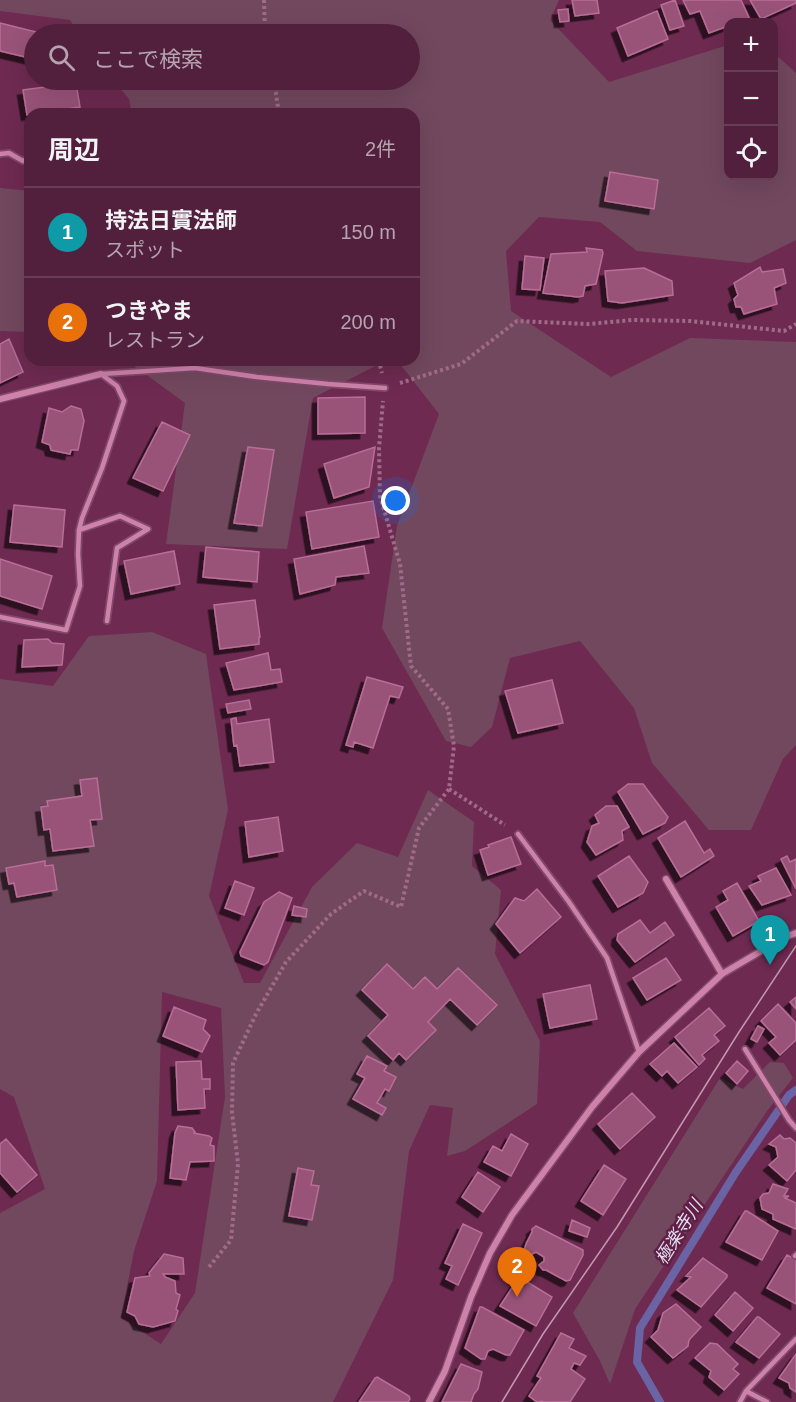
<!DOCTYPE html>
<html lang="ja">
<head>
<meta charset="utf-8">
<style>
	:root { --surface:#52203d; --page:#5c2d48; --text:#f1f3f6; --muted:#b5a3b0; --line:#683e57; --accent:#95b2f1 }
	body { margin:0; font-family:Helvetica,"Noto Sans JP",sans-serif; background:var(--page); color:var(--text) }
	.controls { position:absolute; right:18px; top:18px; display:grid; overflow:hidden; border-radius:12px; box-shadow:0 6px 24px #0002 }
	.controls button { width:54px; height:54px; display:grid; place-items:center; padding:0; border:0; border-bottom:2px solid var(--line); background:var(--surface); color:var(--text); font:30px sans-serif }
	.you { position:absolute; left:396px; top:501px; width:21px; height:21px; margin:-15px; border:4px solid #fff; border-radius:50%; background:#1a73e8; box-shadow:0 0 0 9px #1a73e833 }
	.badge { display:grid; place-items:center; width:39px; height:39px; border-radius:50%; background:var(--accent); color:#fff; font-size:20px; font-weight:700 }
	.pin { position:absolute; translate:-50% -50px; filter:drop-shadow(0 2px 3px #0008) }
	.pin::after { content:''; position:absolute; top:32px; width:21px; height:18px; background:inherit; clip-path:polygon(0 0,100% 0,50% 100%) }
	.list { margin:0; padding:0; list-style:none }
	h2 { display:flex; justify-content:space-between; align-items:center; height:78px; margin:0; padding:0 24px; font-size:26px }
	h2 small { font-size:20px; font-weight:400; color:var(--muted) }
	.list li { display:grid; grid-template-columns:39px 1fr auto; gap:18px; align-items:center; box-sizing:border-box; height:90px; padding:0 24px; border-top:2px solid var(--line) }
	.list b { display:block; font-size:22px; white-space:nowrap }
	.list p { margin:0; font-size:20px; white-space:nowrap; color:var(--muted) }
	.list em { font-size:20px; font-style:normal; color:var(--muted) }
	.icon { flex:none; width:33px; height:33px; fill:none; stroke:currentColor; stroke-width:2; stroke-linecap:round; stroke-linejoin:round }
	.map { position:relative; flex:none; width:796px; height:1402px; overflow:hidden }
	.search { position:absolute; background:var(--surface); box-shadow:0 6px 24px #0002; left:24px; top:24px; width:396px; height:66px; display:flex; align-items:center; gap:15px; box-sizing:border-box; padding:0 21px; border-radius:33px; color:var(--muted); font-size:22px }
	.panel { position:absolute; background:var(--surface); box-shadow:0 6px 24px #0002; left:24px; top:108px; width:396px; height:258px; border-radius:18px }
	.map>svg:first-child { display:block }
</style>
</head>
<body>
<div class="map">
<svg width="796" height="1402" viewBox="0 0 796 1402">
	<defs>
		<filter id="shadow"><feDropShadow dx="-5.5" dy="5.5" stdDeviation="0" flood-color="#0009"/></filter>
	</defs>
	<rect width="100%" height="100%" fill="#6e2a51"/>
	<!-- green -->
	<path fill="#72485e" fill-rule="evenodd" d="M0 0H559L550 20 609 82 728 45V176H774V53L796 73V240L750 263 637 251 600 222 539 217 506 251 511 311 611 377 690 338 796 342V745L783 759 751 830H709L652 763 634 708 580 641 510 658 492 727 471 747 446 741 382 628 397 526 439 414 397 360H414V114H132L129 99 113 80H410V34H79L70 20 0 11Z
		M0 188 30 191V332L0 331Z
		M126 360H387L313 398 287 549 166 544 185 403Z
		M152 632 206 654 228 810 209 896 244 983H260L312 887 357 843 398 857 428 790 474 822 472 866 501 890 495 954 540 1041 537 1104 465 1151 447 1156 453 1108 430 1105 409 1151 393 1280 333 1402H0V1213L45 1189 14 1097 0 1089V679L53 686 89 636ZM162 992 221 1008 225 1097 195 1293 161 1344 121 1318 134 1251 157 1181Z
		M770 1062 784 1063 793 1078 767 1111 635 1309 610 1384 600 1361 573 1313 720 1078 743 1089Z"/>
	<g fill="none" stroke-linecap="round" stroke-linejoin="round">
		<!-- stream -->
		<path stroke="#6a63a4" stroke-width="8" d="M660 1402 637 1362 640 1328 736 1172 789 1095 796 1090"/>
	</g>
	<!-- building -->
	<path fill="#995279" stroke="#b86e96" stroke-width="1.5" filter="url(#shadow)" d="M572 0H597L599 13 575 16Z
		M675 0 684 26 670 30 661 5Z
		M683 0H741L751 22H728V26L709 33 700 11 690 14Z
		M750 0H796V3L761 19Z
		M568 9 569 21 560 22 558 10Z
		M657 11 668 39 628 56 617 28Z
		M0 23 44 34H34V59L0 51Z
		M76 83 80 107 27 115 23 90Z
		M610 172 658 180 654 209 605 201Z
		M586 248 602 250 603 253 596 284 585 286 583 296 578 297 543 293 551 254 587 252Z
		M525 256 544 258 540 290 522 289Z
		M760 267 762 272 783 269 786 283 774 288 777 304 744 314 741 307H736L734 299 738 295 734 283Z
		M644 268 672 281 673 295 622 303 608 301 605 271Z
		M9 339 23 372 0 383V344Z
		M365 397V433L318 434V398Z
		M71 406 81 409 84 421 78 450H71L70 454 51 450 50 445 42 442 49 408 62 412Z
		M162 422 190 435 163 491 133 478Z
		M248 447 274 450 262 526 234 523Z
		M375 447 369 487 334 498 324 464Z
		M373 501 379 537 312 549 306 512Z
		M14 505 65 510 62 547 10 542Z
		M364 546 369 573 336 577 335 585 300 594 294 559Z
		M206 547 259 552 257 582 203 577Z
		M174 551 180 584 131 594 124 561Z
		M0 559 52 576 42 609 0 596Z
		M255 600 260 637H259V644L220 649 214 605Z
		M48 639 52 643 64 644 62 665 22 667 24 640Z
		M268 653 271 670 280 669 282 682 234 690 226 663Z
		M367 677 403 687 399 698 390 696 373 748 354 742 353 747 346 745Z
		M552 680 563 723 518 733 505 691Z
		M249 700 251 709 228 713 226 704Z
		M236 718 237 724 269 719 274 762 240 766 237 745 234 746 231 719Z
		M97 778 102 819 90 820 94 846 53 851 50 829 44 830 41 807 48 806 47 801 82 796 80 780Z
		M628 784H643L668 817 665 823 643 834 618 792Z
		M606 806H617L629 827 622 831 623 840 596 855 587 842 592 826 599 823 595 815Z
		M278 817 283 851 249 857 245 822Z
		M685 821 704 853 710 849 714 856 681 877 658 838Z
		M511 837 521 864 488 875 480 850 489 847 488 845Z
		M629 856 648 882 643 893 618 907 598 876Z
		M787 856 790 862 796 859V889L781 859Z
		M45 861V866L53 865 57 890 17 897 14 883 9 884 6 868Z
		M776 868 791 895 762 905 749 886 761 881 758 876Z
		M235 881 254 888 244 915 225 908Z
		M737 883 759 921 733 936 716 907 728 900 723 891Z
		M537 889 561 917 520 953 496 924 515 898 524 901Z
		M279 892 292 898 268 962 264 965 241 956 240 952 264 902Z
		M294 906 307 909 306 917 292 915Z
		M640 920 650 933 665 922 674 935 635 962 617 940 618 934Z
		M666 958 681 980 647 1000 633 978Z
		M387 964 413 989 425 977 437 989 458 968 497 1005 477 1025 450 999 428 1022 436 1030 406 1060 399 1053 393 1060 368 1036 388 1015 362 990Z
		M590 985 597 1019 550 1028 543 994Z
		M796 997V1009L790 1002Z
		M778 1004 796 1023V1040L780 1055 769 1043 776 1037 761 1021Z
		M174 1007 206 1020 203 1029 210 1036 202 1052 163 1036Z
		M709 1008 725 1026 714 1035 719 1041 702 1055 705 1059 699 1065 675 1037Z
		M758 1026 764 1029 757 1042 751 1039Z
		M674 1043 697 1067 678 1083 667 1071 662 1076 650 1064Z
		M367 1056 387 1066 384 1071 396 1077 389 1091 385 1089 377 1103 386 1108 382 1115 353 1099 365 1078 357 1074Z
		M201 1061 202 1079H210V1089H204L205 1108 178 1110 176 1062Z
		M737 1061 748 1071 737 1084 726 1073Z
		M632 1093 655 1117 620 1149 598 1124Z
		M178 1126 192 1128 195 1132 194 1133 209 1136 212 1138 210 1145 214 1146V1161L190 1162 186 1180 170 1178 175 1133Z
		M511 1134 528 1144 511 1176 484 1162 493 1146 502 1151Z
		M780 1135 784 1139 790 1138 796 1143V1170L787 1181 769 1165 778 1157 776 1147 769 1144Z
		M6 1139 37 1175 17 1192 0 1173V1144Z
		M604 1165 626 1179 603 1215 581 1201Z
		M298 1168 314 1171 311 1185 319 1186 312 1220 289 1216Z
		M478 1172 500 1187 483 1212 462 1197Z
		M773 1184 788 1189 784 1196H789L785 1198 796 1203V1229L773 1219V1214L762 1209 760 1198 763 1194 769 1193Z
		M745 1211H747L778 1231 762 1260 726 1242Z
		M572 1220 590 1228 587 1237 569 1231Z
		M463 1224 482 1233 458 1285 446 1279 452 1266 445 1263Z
		M536 1226 583 1250V1255L570 1280 566 1281 546 1270H543L539 1265 544 1261V1257L536 1252 532 1254 529 1260 524 1261 522 1258 526 1244 532 1232V1229Z
		M164 1254 183 1258 184 1274H163L165 1277 175 1281 176 1293 180 1295 176 1309 178 1311 175 1321 153 1327 139 1324 135 1316 127 1312 135 1278 150 1276 149 1273Z
		M787 1255 796 1260V1304L767 1288Z
		M703 1258 727 1275V1277L701 1307 677 1290 691 1277 686 1276Z
		M519 1277 552 1297 536 1326 500 1306Z
		M735 1292 753 1308 733 1331 715 1315Z
		M676 1304 701 1327 689 1340 688 1346 673 1358 651 1337 658 1330 663 1313Z
		M480 1307H482L524 1330 510 1355H506L493 1349 488 1351 485 1359H481L465 1348Z
		M757 1317H759L780 1334 759 1358 736 1342Z
		M561 1333 574 1339 569 1348 586 1356 580 1365 574 1363 571 1369 585 1379 570 1402H544L542 1401 537 1402 529 1396 541 1378 537 1376Z
		M710 1343 717 1344 738 1364 733 1369 739 1374 724 1390 709 1377 711 1371 695 1358Z
		M796 1354V1392L790 1388 789 1383 779 1378Z
		M461 1364 482 1372 478 1389 474 1394 471 1402H442Z
		M377 1377 409 1396 410 1399 408 1402H359L375 1378Z"/>
	<g fill="none" stroke-linecap="round" stroke-linejoin="round">
		<!-- lane casing -->
		<g stroke="#7f496a" stroke-width="8">
			<path id="lane" d="M0 154 9 153 23 161 30 157
				M101 374 195 368 257 377 328 384 385 388
				M79 530 120 516 148 529 117 548 107 621
				M0 617 66 630 80 586 78 554 79 530 82 518 102 468 124 401 117 386 101 374
				M518 834 569 902 607 958 639 1052
				M745 1049 789 1120 796 1128
				M795 1256 796 1255
				M746 1391 767 1402
				M740 1402 746 1391 796 1339"/>
		</g>
		<!-- street casing -->
		<g stroke="#7f496a" stroke-width="9">
			<path id="street" d="M0 399 101 374
				M666 879 722 974
				M429 1402 445 1371 471 1297 490 1253 512 1215 592 1107 639 1052 722 974 785 937 796 933"/>
		</g>
		<!-- path -->
		<path stroke="#a06b89" stroke-width="4" stroke-dasharray="3 3" stroke-linecap="butt" d="M264 0 265 34
			M274 80 279 114
			M378 360 379 362 382 373
			M400 383 461 364 517 321 589 324 632 320 690 321 784 331 796 324
			M449 789 505 825
			M209 1267 231 1240 238 1164 232 1112 233 1063 256 1014 286 962 331 914 364 891 401 907 419 828 449 789 454 746 448 709 411 666 400 564 380 496 379 448 383 401"/>
		<!-- lane -->
		<use href="#lane" stroke="#ce81a9" stroke-width="4.5"/>
		<!-- street -->
		<use href="#street" stroke="#ce81a9" stroke-width="6"/>
		<!-- tram -->
		<path stroke="#c399b0" stroke-width="1.5" d="M502 1402 543 1334 617 1227 739 1032 796 946"/>
	</g>
	<g text-anchor="middle" dominant-baseline="central" stroke-width="5" stroke-linejoin="round" paint-order="stroke">
		<!-- water labels -->
		<g font-size="18" font-style="italic" fill="#e0dff3" stroke="#611f46">
			<text transform="translate(679 1232) rotate(-58)">極楽寺川</text>
		</g>
	</g>
</svg>
<div class="controls">
<button>+</button>
<button>−</button>
<button><svg class="icon" aria-label="locate" viewBox="0 0 24 24"><circle cx="12" cy="12" r="6"/><path d="M12 2v4M12 18v4M2 12h4M18 12h4"/></svg></button>
</div>
<div class="you"></div>
<div class="pin badge" style="left:770px;top:965px;background:#0f9aa8">1</div>
<div class="pin badge" style="left:517px;top:1297px;background:#e8710a">2</div>
<div class="search"><svg class="icon" aria-label="search" viewBox="0 0 24 24"><circle cx="10" cy="10" r="6"/><path d="M15 15l6 6"/></svg>ここで検索</div>
<section class="panel">
<h2>周辺<small>2件</small></h2>
<ul class="list">
<li><span class="badge" style="background:#0f9aa8">1</span><div><b>持法日實法師</b><p>スポット</p></div><em>150 m</em></li>
<li><span class="badge" style="background:#e8710a">2</span><div><b>つきやま</b><p>レストラン</p></div><em>200 m</em></li>
</ul>
</section>
</div>
</body>
</html>
